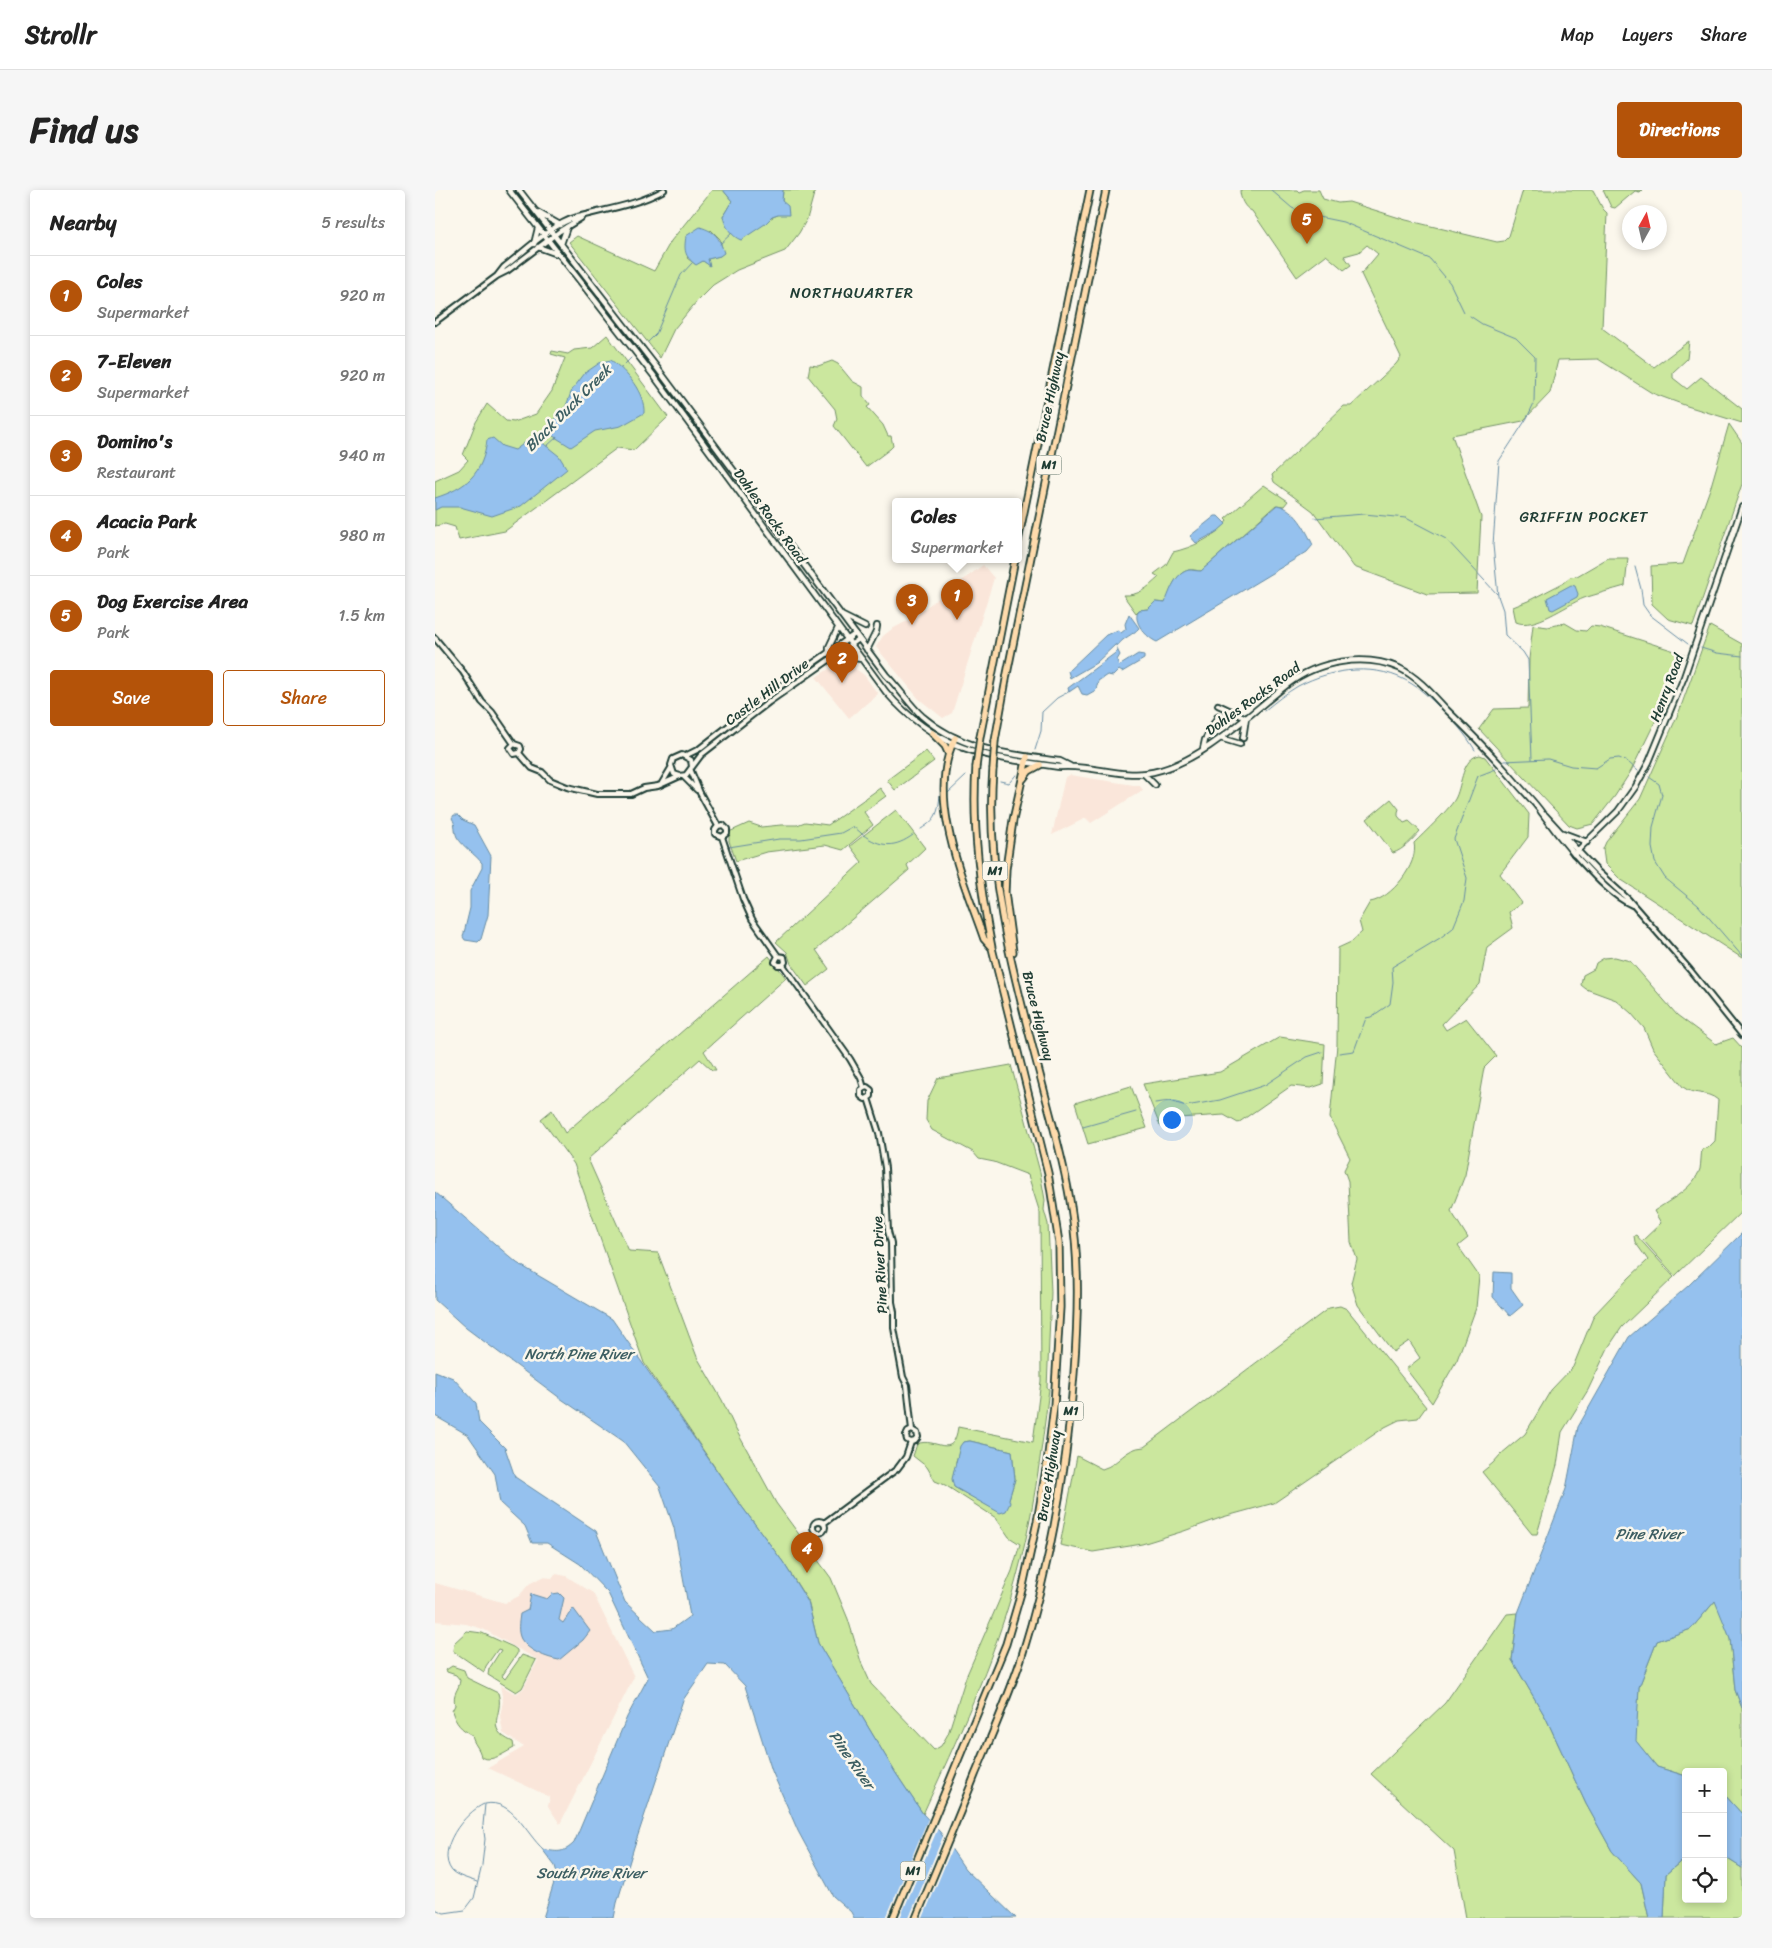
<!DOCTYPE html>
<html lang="en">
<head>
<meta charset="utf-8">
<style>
	:root { --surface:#fff; --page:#f6f6f6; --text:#222; --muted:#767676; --line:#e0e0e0; --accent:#b45309 }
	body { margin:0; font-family:Sriracha,sans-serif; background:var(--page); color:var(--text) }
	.controls { position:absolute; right:15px; bottom:15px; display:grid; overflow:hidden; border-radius:5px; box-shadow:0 2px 8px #0003 }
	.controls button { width:45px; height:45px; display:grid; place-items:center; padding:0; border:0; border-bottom:1px solid var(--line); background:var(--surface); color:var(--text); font:25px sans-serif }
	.compass { position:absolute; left:1187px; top:15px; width:45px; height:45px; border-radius:50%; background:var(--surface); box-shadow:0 2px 8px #0003; rotate:8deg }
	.you { position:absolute; left:736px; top:929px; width:18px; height:18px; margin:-12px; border:4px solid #fff; border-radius:50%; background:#1a73e8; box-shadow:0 0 0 8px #1a73e833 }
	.badge { display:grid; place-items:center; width:32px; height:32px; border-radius:50%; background:var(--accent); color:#fff; font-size:16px; font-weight:700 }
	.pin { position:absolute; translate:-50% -41px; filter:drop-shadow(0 1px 2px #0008) }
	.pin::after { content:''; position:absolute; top:26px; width:18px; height:15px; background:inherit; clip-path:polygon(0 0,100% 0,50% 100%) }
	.popup { position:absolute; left:457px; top:308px; width:130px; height:65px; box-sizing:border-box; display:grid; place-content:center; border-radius:5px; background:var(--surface); filter:drop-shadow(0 1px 4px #0005); font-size:16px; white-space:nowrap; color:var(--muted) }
	.popup b { font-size:19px; color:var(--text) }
	.popup::after { content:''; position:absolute; left:50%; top:100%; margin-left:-10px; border:10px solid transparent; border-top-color:var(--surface) }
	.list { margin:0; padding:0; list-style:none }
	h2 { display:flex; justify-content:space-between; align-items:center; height:65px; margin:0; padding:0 20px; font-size:21px }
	h2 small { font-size:16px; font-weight:400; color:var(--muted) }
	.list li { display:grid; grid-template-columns:32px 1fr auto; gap:15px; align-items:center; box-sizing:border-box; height:80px; padding:0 20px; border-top:1px solid var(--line) }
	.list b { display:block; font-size:19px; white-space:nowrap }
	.list p { margin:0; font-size:16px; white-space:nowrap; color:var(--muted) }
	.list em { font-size:16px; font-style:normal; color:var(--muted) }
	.actions { display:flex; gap:10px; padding:15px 20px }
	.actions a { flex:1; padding:11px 0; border:1px solid var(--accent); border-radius:5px; text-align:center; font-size:18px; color:var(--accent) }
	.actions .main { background:var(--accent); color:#fff }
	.icon { flex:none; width:28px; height:28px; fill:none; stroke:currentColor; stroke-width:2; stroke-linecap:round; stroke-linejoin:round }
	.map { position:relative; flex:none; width:1307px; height:1728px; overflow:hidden; border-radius:5px }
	header { display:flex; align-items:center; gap:30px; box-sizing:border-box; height:70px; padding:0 25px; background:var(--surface); border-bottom:1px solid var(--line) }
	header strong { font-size:24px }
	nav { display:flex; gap:28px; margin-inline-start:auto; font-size:18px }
	.intro { display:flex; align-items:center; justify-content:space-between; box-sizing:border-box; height:120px; padding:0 30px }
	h1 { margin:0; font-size:35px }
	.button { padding:12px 22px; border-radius:5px; background:var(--accent); color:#fff; font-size:18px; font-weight:700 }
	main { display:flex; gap:30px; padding:0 30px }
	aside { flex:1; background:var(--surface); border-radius:5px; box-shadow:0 2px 8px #0003 }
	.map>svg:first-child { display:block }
</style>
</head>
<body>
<header>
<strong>Strollr</strong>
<nav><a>Map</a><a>Layers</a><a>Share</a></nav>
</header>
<div class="intro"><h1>Find us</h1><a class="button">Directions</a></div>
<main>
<aside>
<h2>Nearby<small>5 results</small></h2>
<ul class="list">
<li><span class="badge">1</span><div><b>Coles</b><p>Supermarket</p></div><em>920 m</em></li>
<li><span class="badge">2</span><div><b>7-Eleven</b><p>Supermarket</p></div><em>920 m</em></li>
<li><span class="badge">3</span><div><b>Domino's</b><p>Restaurant</p></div><em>940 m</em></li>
<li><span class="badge">4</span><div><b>Acacia Park</b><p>Park</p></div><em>980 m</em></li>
<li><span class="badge">5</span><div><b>Dog Exercise Area</b><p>Park</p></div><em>1.5 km</em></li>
</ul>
<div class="actions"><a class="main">Save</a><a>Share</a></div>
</aside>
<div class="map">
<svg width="1307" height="1728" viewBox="0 0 1307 1728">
	<rect width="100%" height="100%" fill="#fbf7ec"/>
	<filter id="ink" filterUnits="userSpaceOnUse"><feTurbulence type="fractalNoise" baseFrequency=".02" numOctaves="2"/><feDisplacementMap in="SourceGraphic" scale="10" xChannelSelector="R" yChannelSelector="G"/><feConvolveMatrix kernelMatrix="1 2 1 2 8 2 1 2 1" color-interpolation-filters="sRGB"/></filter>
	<g filter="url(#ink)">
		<!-- built -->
		<path fill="#fae6da" d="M548 375 559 388 517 523 508 528 484 509 441 457 448 446 457 439 474 430Z
			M411 472 429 485 443 504 414 528 381 487 404 473Z
			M635 585 705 596 708 600 656 633 651 628 617 645 630 587Z
			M121 1384 131 1386 158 1403 199 1487 125 1634 113 1616 115 1607 53 1578 89 1557 68 1543 65 1526 68 1511 65 1495 81 1504 88 1499 103 1470 48 1439 31 1434 0 1431V1393L70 1413 84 1406 94 1394 107 1387 117 1388Z"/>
		<!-- green -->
		<path fill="#cbe79e" stroke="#759269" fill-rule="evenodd" d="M277 0H288L297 11 288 26 306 50C316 43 334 27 343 25L347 12 348 0H380L372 29 364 43 350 61 302 80 278 95 262 111 239 139 225 168 134 52 142 46 219 81 236 51ZM276 40 285 49 288 63 285 66 272 69 274 75 268 71 260 74 252 68Z
			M805 0H862L864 2 869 0H884L888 9 903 13 914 12 971 30 1062 52 1069 51 1074 46 1088 0H1158L1168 19 1172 23 1167 138 1219 177 1254 151 1252 169 1238 182V188L1252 199 1266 187 1307 219V233L1252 216 1217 203 1163 169 1123 170 1115 203 1088 231 1017 245 1046 327 1042 403 992 404 919 377 878 321 839 292 837 285 909 216H916L961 174 966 167 926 84 943 64 932 55 924 62 909 66 916 75 909 80 891 65 862 87 817 21C809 18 805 8 805 0Z
			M1168 0H1207L1205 2 1200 1 1180 18 1176 17Z
			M172 145 233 227 199 260 182 258 70 341 24 350 20 337 10 334 0 336V291L24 280 33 270 28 265 41 232 52 214 71 231 79 232 101 224 117 201 130 168 116 164 117 161 133 164 139 160 157 158Z
			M397 171 403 174 417 191 428 197V206L435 215 432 217 448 235 453 246H456L458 256 455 259 431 277 399 236 402 229 400 219 373 186 375 175 383 176Z
			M1294 234 1307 253V294L1258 436 1233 429 1217 414 1216 376 1248 374 1276 296Z
			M829 295 853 311 849 316 841 315 766 381C763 381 757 379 754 380 740 383 735 401 731 413L720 412 713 419 704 420 701 423 688 405C704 406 712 398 724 387L719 384 731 375 738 362C756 358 781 347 792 331L790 329Z
			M1173 368H1193L1190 396C1176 400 1162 404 1149 408 1131 415 1099 440 1081 432L1078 417 1093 411 1128 393 1135 387 1142 386Z
			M1130 433 1142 440 1151 441 1156 436 1165 437 1249 464 1235 501 1196 581 1180 606 1158 634 1142 638 1134 635 1044 539 1059 519 1093 518 1094 469 1098 435 1113 437Z
			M1275 436 1307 454V768L1185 689 1170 674 1168 659 1171 652 1205 609 1244 522Z
			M491 561 499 571 460 600 452 590Z
			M1045 565 1050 567 1094 624 1093 647 1065 684 1087 713 1074 722 1078 738 1052 757 1045 794 1007 834 1011 840 1031 828 1061 866 1049 878 1030 985 1016 1021 1033 1048 1023 1056 1044 1086 1041 1118 1022 1170 997 1213 971 1179 985 1168 974 1151 958 1162 923 1115 916 1093 922 1069 916 1052 913 991 909 980 915 968 895 928 902 855 903 758 916 752 927 742 924 731 935 712C956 709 984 674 979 653 988 644 1017 617 1021 607 1027 594 1027 568 1045 565Z
			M445 598 451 606 429 622 438 635 408 660 390 655 331 662 301 671 294 651V642L314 633 326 637 346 635H362L370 632 393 635Z
			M956 609 964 619 963 622V626L969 633 974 631 985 641C977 650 968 660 958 663L932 629Z
			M461 620 490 658 472 675 474 680 381 760 394 779 372 796 356 774 352 762 341 752 427 672 415 656Z
			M334 766 351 788 269 861 281 880H277L265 869 153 969 194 1061 223 1063 262 1167 287 1210 300 1238 341 1313 396 1388 413 1429 426 1472 436 1494 499 1560 506 1556 513 1544 531 1487 577 1381 585 1354 574 1347 561 1328 510 1295 500 1291 492 1277 478 1266 482 1254C501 1246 518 1272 523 1237L598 1252 606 1191 605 1023 593 985 559 972 544 969 538 962 497 940 491 930 492 911 503 888 576 875 605 982 610 1010 609 1020 613 1034 616 1102 612 1198 614 1199C606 1264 598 1329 580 1393 558 1473 522 1549 488 1624L460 1582 383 1453 373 1411 348 1372 302 1310 209 1173 139 974 106 929 117 920 130 943ZM535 1251 577 1261 580 1289 574 1309 554 1316 519 1297 521 1271 528 1252Z
			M1180 767 1195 771 1242 825 1281 854 1298 848 1307 858V1021L1240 1086 1208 1050 1226 1033 1219 1021C1235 1010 1259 998 1265 979 1266 973 1266 965 1267 959L1273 958 1280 951 1283 910C1271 900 1259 906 1248 897L1218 859 1209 838 1196 823 1181 810 1151 799 1146 795 1148 785 1159 779 1161 773 1169 768Z
			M845 847 890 854 888 894 876 898 856 896 803 933 789 925 744 928 725 936 708 894 785 882Z
			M696 896 712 938 653 954 640 913Z
			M1201 1045 1239 1087 1187 1137 1173 1158 1153 1200 1127 1242 1122 1275 1102 1344H1097L1047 1282 1058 1273 1066 1264 1090 1244 1116 1200 1138 1177 1159 1125 1194 1088 1213 1070 1200 1052 1199 1046Z
			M905 1116 912 1119 991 1217 983 1228 964 1230 950 1237 839 1313 788 1327 749 1341 707 1354 658 1362 625 1355 642 1266 667 1279C685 1274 689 1258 709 1257L894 1118Z
			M1281 1410 1295 1448 1300 1500 1307 1518V1624L1288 1603V1582H1251V1586L1222 1577 1200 1550 1204 1497 1222 1451 1256 1439Z
			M1083 1423 1077 1470 1111 1528 1151 1614 1177 1661 1206 1693 1214 1728H1031L1019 1661 936 1584 1010 1513 1072 1424Z
			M32 1441 47 1443 78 1457 82 1460V1464L67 1486 70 1489 87 1465 101 1470 87 1498 81 1502 53 1485 54 1479 66 1460 63 1459 51 1476 49 1482 18 1461 19 1453Z
			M17 1476 29 1480 32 1488 63 1503C70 1525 47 1538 78 1552L79 1558C69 1563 56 1573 46 1567 45 1558 38 1554 37 1545 26 1539 21 1534 17 1521L20 1515C17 1502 24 1501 25 1490L21 1485 12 1482 11 1480Z
			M1288 1666 1307 1678V1728H1229L1231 1684 1251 1667V1709H1288Z"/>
		<!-- water -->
		<path fill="#95c1ee" stroke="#668ca4" d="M288 0H348L347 11 353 16 354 25H343L337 27 330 34 306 50C297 47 289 35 288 26L297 11Z
			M265 37C281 42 284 47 289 63L285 66 273 69 275 76 268 71 261 75C249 66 249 60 251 46Z
			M176 170C192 182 210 203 209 223L186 236 160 241 136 257 115 244 112 238 131 216 137 200 150 183 166 172Z
			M99 246 124 266 132 279 86 316 57 326 25 317H6L0 320V308C31 298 48 284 52 250L58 248 67 256 80 260Z
			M842 315C860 318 871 340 878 355L872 362 722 452C712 448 696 431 704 420L713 419 720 412 730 413C735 401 740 383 754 380 757 380 763 381 766 381Z
			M780 326H783L791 334 783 341 761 353 755 346Z
			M1136 395 1140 396 1143 404 1142 407 1118 420 1115 419 1112 408Z
			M694 424 704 438C698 445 689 447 683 455H680L661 473 635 488 633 481 671 445 683 440 686 443 691 439 690 434Z
			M683 461 685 465 682 470 684 476 703 464 709 465V469L687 482 684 480 678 486 672 485 663 491 661 500 652 505 647 504 643 496 634 502 633 498Z
			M19 625H23L28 630 39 635 56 666 53 725 46 749 43 752 30 750 28 747 35 718V701L47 678V673C40 664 28 657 22 647 19 641 21 634 17 628Z
			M0 1002 82 1073 177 1129 302 1310 348 1372 373 1412 383 1453 460 1582 488 1624 505 1642 530 1679 581 1728H419L416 1722 398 1706 363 1641 337 1581 310 1496 290 1475 273 1474 248 1510 199 1657 182 1713 179 1728H108L122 1683 120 1676 107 1659C121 1662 128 1664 139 1653L192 1527 213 1488 173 1403 145 1374 112 1353H97L90 1336 65 1313 60 1284 33 1245 0 1226V1181L18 1188 41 1213 44 1232 70 1258 80 1287 161 1341 190 1412 221 1441 237 1439 255 1426 239 1338 225 1297 188 1251 125 1208 31 1138 0 1110Z
			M1307 1043V1518L1300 1500 1295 1448 1280 1411 1256 1439 1222 1451 1204 1497 1201 1551 1222 1577 1251 1586V1667L1231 1684 1229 1728H1214L1206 1693 1177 1661 1151 1614 1111 1528 1077 1470 1083 1423 1131 1299 1143 1237 1194 1147 1253 1096Z
			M1059 1082 1076 1083V1098L1088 1115 1075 1126 1058 1107Z
			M535 1251 577 1261 580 1289 574 1309 575 1313 571 1321 565 1323 519 1297 517 1289 525 1256 528 1252Z
			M124 1403 129 1408 124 1430 128 1433 138 1418 155 1441 148 1450 124 1470C112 1468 93 1461 86 1449 82 1441 84 1432 85 1424L93 1420 96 1404 112 1409 117 1404Z
			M1288 1603 1307 1624V1678L1288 1666Z"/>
		<!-- pier -->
		<path fill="#fbf7ec" d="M493 1629 503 1638 465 1728H451Z
			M509 1644 518 1656 488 1728H474Z"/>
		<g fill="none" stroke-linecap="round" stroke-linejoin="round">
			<!-- stream -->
			<path stroke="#668ca4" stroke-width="1" d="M836 0 857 18 875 25
				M879 26 908 32 995 69 1015 93 1029 122
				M285 54 297 43
				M1035 126 1047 134 1081 148 1100 167 1099 213 1092 228 1064 271 1058 355 1063 406 1068 420 1070 445 1088 462 1093 470 1097 569
				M213 152 221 144 246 85 257 73
				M186 178 196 168
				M112 256 122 247
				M880 328 929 324 971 328 1011 349 1062 404
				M1200 377 1206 399 1208 415 1215 425 1253 454
				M681 455 683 461 682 462
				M1266 458 1282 463 1307 466
				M829 521C840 512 851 503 863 496 897 478 943 472 977 494 987 500 995 508 1003 516 1017 529 1030 543 1040 560
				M600 560 606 541 607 522 622 508 635 501
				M1069 571 1113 569 1136 576 1161 578 1175 569 1184 568 1193 572 1203 581
				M1214 587 1224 594 1227 605 1218 637 1217 657 1220 672 1230 688 1263 715 1307 766
				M565 591 574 593 581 585
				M513 603 531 586
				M486 639C502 629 503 623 505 605
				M294 657 344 649H366L406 643 417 637C422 639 424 641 427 644 446 658 460 658 478 645
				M904 863 919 861 931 828 936 827 955 814 958 792 957 777 1005 748 1018 738 1029 711 1032 688 1019 649 1043 586 1061 579
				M720 913 735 911 751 916 785 910 830 895 872 867 887 862
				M648 937 701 922
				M42 1692C34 1689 22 1686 17 1681 0 1660 30 1622 49 1614
				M0 1719 9 1723 30 1720 39 1708 47 1675 50 1649 48 1635 50 1614C77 1608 91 1644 108 1659"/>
			<!-- tertiary casing -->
			<g stroke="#1f3d34" stroke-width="8">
				<path id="tertiary" d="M62 86 69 77C90 61 117 34 142 27 172 19 202 15 229 0
					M0 132 62 86 72 81 125 41 146 28
					M0 448 28 482 47 512 57 522 79 554
					M79 554 75 558 79 564 84 563
					M79 554 85 556 86 559 84 563
					M84 563 97 578 107 582 115 590 132 597 162 604H196L209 598 223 596 245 586
					M250 566 264 559 337 502 420 444
					M257 577 256 570 247 565 238 569 236 575 239 584 245 586 251 585 266 565 334 512 424 449
					M256 581 265 603 283 636
					M248 586 262 600
					M227 593 236 578
					M283 636 288 635 292 639V643L287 647
					M283 636 280 640V644L287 647
					M287 647 308 709 317 729 343 766
					M1143 661 1163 682 1193 709 1255 780 1307 845
					M1139 664C1155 681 1176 706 1197 715
					M343 766 340 772 343 775H348
					M343 766 349 767 350 772 348 775
					M348 775 415 869 426 888 429 898
					M429 898 432 897 436 900V906L433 908
					M429 898 426 900V906L430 909 433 908
					M433 908 444 943 450 978 453 1041 456 1053 457 1112 459 1122V1138L468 1187 472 1195 477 1240
					M476 1252 480 1251 483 1247 482 1243 477 1240
					M476 1252 472 1250 471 1246 473 1242 477 1240
					M378 1337a6 6 0 1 1 12 0a6 6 0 1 1-12 0Z
					M389 1333 462 1279 471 1267 476 1252"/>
			</g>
			<!-- secondary casing -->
			<g stroke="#1f3d34" stroke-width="8">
				<path id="secondary" d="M74 0 219 186 451 502C503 562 551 567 625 577 656 574 687 589 718 582 767 572 814 524 853 494 883 471 929 463 964 478 983 487 998 505 1012 520 1038 545 1062 570 1085 597 1092 605 1101 614 1107 623 1117 637 1128 651 1139 664L1183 621 1201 596 1214 572 1249 487 1307 317
					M84 0 223 179 451 485C464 498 474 514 487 526 527 561 575 564 625 571L635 576
					M102 22 125 35
					M99 54 103 38
					M126 54 132 37
					M103 57 125 65
					M406 425 430 437
					M432 460 441 442 442 436
					M394 462V457L403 438
					M406 462 418 468 427 469
					M783 515 811 528
					M785 548 805 554
					M808 548 811 528
					M768 559 770 550 783 526
					M709 584 720 595
					M1110 625 1143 661
					M1128 643 1152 652"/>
			</g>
			<!-- motorway casing -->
			<g stroke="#1f3d34" stroke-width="9">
				<path id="motorway" d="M583 351 655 0
					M497 543 510 556 514 565
					M545 547 580 369
					M520 548C490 608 529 691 549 749L557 758
					M560 551 572 484 671 0
					M588 589 594 581 605 575
					M578 762 570 702 571 679 578 630 592 567
					M458 1728 571 1454 588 1396 602 1332 612 1273 619 1216 625 1117 624 1053 613 983 557 758C545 698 537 639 541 577
					M481 1728C501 1680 521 1633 540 1585 556 1547 573 1508 586 1469 615 1376 632 1280 639 1183 643 1128 645 1071 636 1017 631 981 621 947 612 912 584 803 549 693 558 579"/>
			</g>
			<!-- tertiary -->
			<use href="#tertiary" stroke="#fbf7ec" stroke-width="4"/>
			<!-- secondary -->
			<use href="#secondary" stroke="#fbf7ec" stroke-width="4.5"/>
			<!-- motorway -->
			<use href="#motorway" stroke="#fedbac" stroke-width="5.5"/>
			<!-- motorway-bridge casing -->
			<g stroke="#1f3d34" stroke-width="9" stroke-linecap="butt">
				<path id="motorway-bridge" d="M541 577 545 547
					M558 579 560 551"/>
			</g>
			<!-- motorway-bridge -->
			<use href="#motorway-bridge" stroke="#fedbac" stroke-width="5.5"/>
		</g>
	</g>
	<g text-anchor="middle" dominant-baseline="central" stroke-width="5" stroke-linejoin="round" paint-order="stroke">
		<!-- shield labels -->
		<g fill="#fbf7ec" stroke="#61756b" stroke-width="1">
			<rect x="601.5" y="265.5" width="25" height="19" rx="4"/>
			<rect x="547.5" y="671.5" width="25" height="19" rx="4"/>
			<rect x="623.5" y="1211.5" width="25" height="19" rx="4"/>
			<rect x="465.5" y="1671.5" width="25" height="19" rx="4"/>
		</g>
		<g font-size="12" font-weight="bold" fill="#1f3d34">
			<text x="614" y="275">M1</text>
			<text x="560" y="681">M1</text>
			<text x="636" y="1221">M1</text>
			<text x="478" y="1681">M1</text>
		</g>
		<!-- street labels -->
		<g font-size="14" fill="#1f3d34" stroke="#fbf7ec">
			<text transform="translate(615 207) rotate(-78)">Bruce Highway</text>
			<text transform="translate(335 326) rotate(54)">Dohles Rocks Road</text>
			<text transform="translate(1232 498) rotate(-69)">Henry Road</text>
			<text transform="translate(332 502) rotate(-37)">Castle Hill Drive</text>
			<text transform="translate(818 509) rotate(-36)">Dohles Rocks Road</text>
			<text transform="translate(603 826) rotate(76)">Bruce Highway</text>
			<text transform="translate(445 1075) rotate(-93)">Pine River Drive</text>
			<text transform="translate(614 1286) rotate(-81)">Bruce Highway</text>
		</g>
		<!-- neighbourhood labels -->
		<g font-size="15" letter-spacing="1" fill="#1f3d34" stroke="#fbf7ec">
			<text x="417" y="103">NORTHQUARTER</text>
			<text x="1149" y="327">GRIFFIN POCKET</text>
		</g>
		<!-- water labels -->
		<g font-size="15" font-style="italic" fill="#3c5e62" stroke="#fbf7ec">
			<text transform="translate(133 218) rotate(-45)">Black Duck Creek</text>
			<text x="144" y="1164">North Pine River</text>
			<text x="1214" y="1344">Pine River</text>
			<text transform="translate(417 1570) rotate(55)">Pine River</text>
			<text x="156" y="1683">South Pine River</text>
		</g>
	</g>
</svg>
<div class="controls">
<button>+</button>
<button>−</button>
<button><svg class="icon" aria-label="locate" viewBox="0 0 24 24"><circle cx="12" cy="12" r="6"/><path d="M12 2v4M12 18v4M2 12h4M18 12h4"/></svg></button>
</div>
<svg class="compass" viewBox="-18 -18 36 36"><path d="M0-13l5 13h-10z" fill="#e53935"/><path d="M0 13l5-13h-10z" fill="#767676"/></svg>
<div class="you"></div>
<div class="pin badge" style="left:522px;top:430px">1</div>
<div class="popup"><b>Coles</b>Supermarket</div>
<div class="pin badge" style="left:407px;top:493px">2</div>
<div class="pin badge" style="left:477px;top:435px">3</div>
<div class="pin badge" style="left:372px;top:1383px">4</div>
<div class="pin badge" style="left:872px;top:54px">5</div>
</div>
</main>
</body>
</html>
